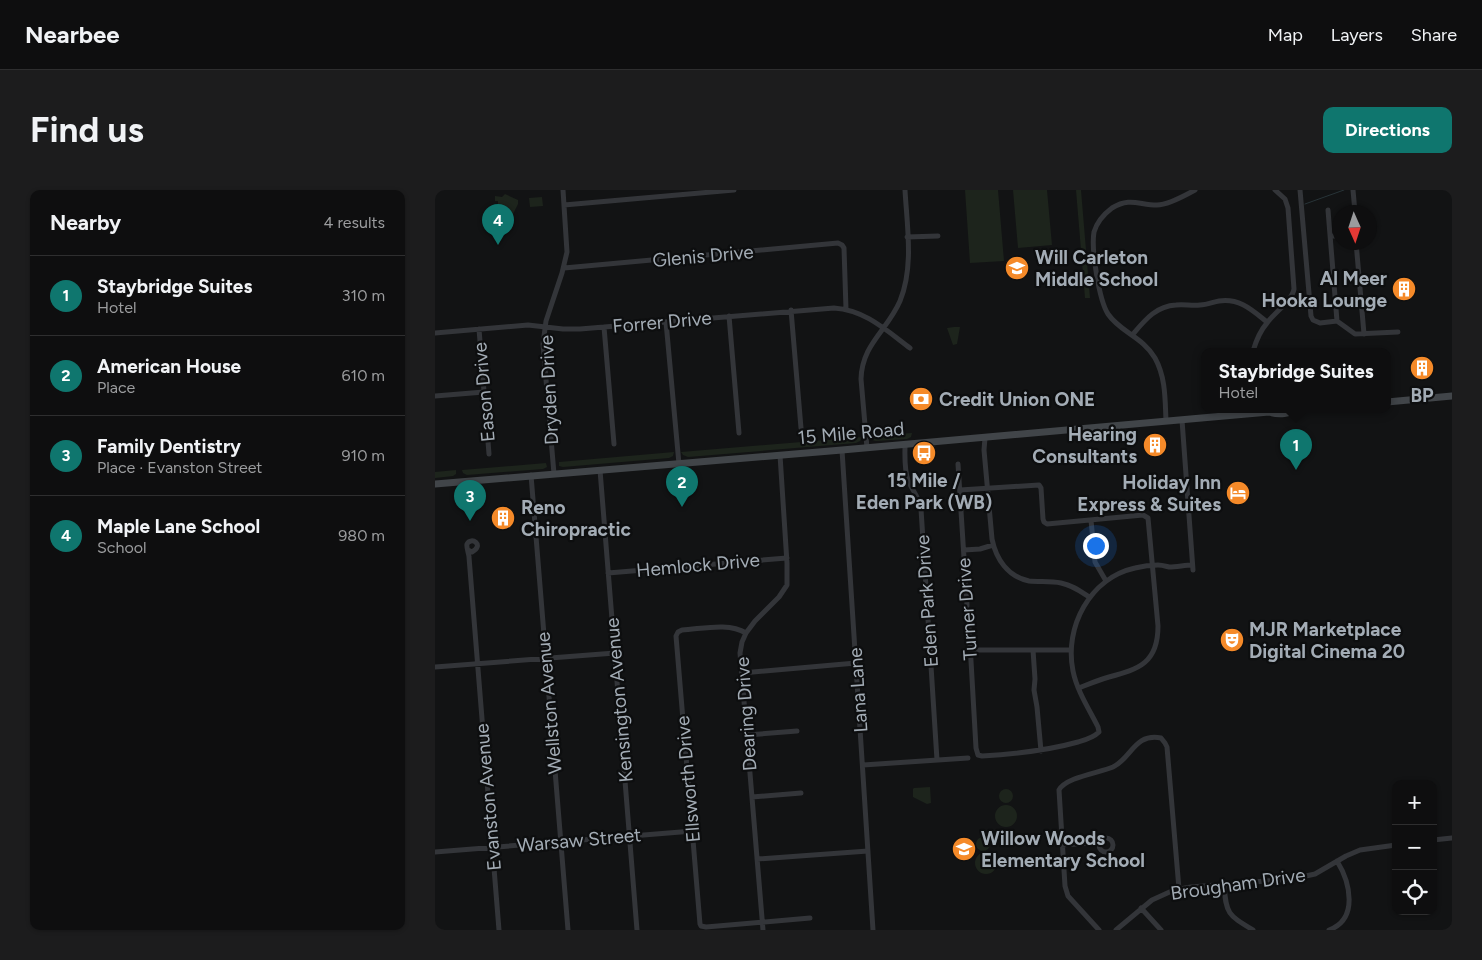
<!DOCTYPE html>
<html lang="en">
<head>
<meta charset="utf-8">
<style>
	:root { --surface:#0e0e0f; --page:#1c1c1d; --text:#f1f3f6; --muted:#9b9c9e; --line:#2e2e2f; --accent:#0f766e }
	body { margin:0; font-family:Figtree,sans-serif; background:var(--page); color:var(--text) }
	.controls { position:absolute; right:15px; bottom:15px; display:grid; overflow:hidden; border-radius:10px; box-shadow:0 1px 4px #0004 }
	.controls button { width:45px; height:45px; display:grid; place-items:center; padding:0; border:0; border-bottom:1px solid var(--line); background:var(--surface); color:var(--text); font:25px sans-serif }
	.compass { position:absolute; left:897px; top:15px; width:45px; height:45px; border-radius:50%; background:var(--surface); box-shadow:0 1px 4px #0004; rotate:177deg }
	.you { position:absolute; left:660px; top:355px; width:18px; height:18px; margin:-12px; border:4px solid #fff; border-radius:50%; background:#1a73e8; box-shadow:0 0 0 8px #1a73e833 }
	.badge { display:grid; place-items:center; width:32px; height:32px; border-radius:50%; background:var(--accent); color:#fff; font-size:16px; font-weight:700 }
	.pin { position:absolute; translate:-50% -41px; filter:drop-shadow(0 1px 2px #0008) }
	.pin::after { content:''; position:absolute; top:26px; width:18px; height:15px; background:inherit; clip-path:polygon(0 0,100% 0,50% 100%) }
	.popup { position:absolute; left:766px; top:158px; width:190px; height:65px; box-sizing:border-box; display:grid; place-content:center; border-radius:10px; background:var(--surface); filter:drop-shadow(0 1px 4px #0005); font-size:16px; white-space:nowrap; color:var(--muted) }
	.popup b { font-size:19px; color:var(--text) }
	.popup::after { content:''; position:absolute; left:50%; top:100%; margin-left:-10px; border:10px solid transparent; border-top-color:var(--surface) }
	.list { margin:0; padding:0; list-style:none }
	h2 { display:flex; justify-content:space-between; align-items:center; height:65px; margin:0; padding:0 20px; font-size:21px }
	h2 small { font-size:16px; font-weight:400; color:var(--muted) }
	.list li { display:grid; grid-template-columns:32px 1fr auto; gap:15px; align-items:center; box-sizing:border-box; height:80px; padding:0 20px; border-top:1px solid var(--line) }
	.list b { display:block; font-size:19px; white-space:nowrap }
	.list p { margin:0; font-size:16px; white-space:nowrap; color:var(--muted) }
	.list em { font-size:16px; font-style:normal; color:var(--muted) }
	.icon { flex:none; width:28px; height:28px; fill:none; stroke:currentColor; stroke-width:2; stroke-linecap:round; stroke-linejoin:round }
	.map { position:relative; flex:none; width:1017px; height:740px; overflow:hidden; border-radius:10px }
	header { display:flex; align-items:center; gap:30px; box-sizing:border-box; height:70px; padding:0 25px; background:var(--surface); border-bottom:1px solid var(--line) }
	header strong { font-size:24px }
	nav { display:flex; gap:28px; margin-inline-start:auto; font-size:18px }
	.intro { display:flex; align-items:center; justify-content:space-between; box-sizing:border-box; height:120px; padding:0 30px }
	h1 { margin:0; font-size:35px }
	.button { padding:12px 22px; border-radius:10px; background:var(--accent); color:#fff; font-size:18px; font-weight:700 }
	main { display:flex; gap:30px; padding:0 30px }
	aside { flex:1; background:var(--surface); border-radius:10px; box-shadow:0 1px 4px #0004 }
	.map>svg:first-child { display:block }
</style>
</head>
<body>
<header>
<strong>Nearbee</strong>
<nav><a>Map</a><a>Layers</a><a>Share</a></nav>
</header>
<div class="intro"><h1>Find us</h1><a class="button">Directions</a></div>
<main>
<aside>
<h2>Nearby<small>4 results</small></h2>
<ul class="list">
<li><span class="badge">1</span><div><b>Staybridge Suites</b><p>Hotel</p></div><em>310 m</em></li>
<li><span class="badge">2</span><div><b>American House</b><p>Place</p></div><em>610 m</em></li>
<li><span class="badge">3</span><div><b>Family Dentistry</b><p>Place · Evanston Street</p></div><em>910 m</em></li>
<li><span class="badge">4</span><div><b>Maple Lane School</b><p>School</p></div><em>980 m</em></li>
</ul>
</aside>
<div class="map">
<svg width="1017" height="740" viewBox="0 0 1017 740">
	<rect width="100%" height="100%" fill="#121314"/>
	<!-- green -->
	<path fill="#1d241c" d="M530 0H563L569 71 535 73Z
		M578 0H612L617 55 583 58Z
		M641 0H646L655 108H650Z
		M70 4 83 10V14L77 26 63 17V11H60V6L67 7Z
		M107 7 108 16 95 17 94 8Z
		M519 137H525L522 154 518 155 512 138Z
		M477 243 476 247 472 249 441 251 437 250 435 246Z
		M427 247 425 251 421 253 253 267 248 265 246 262Z
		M239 262 238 266 234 268 128 277 124 276V272Z
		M111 273 112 277 108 279 32 285 28 283 27 280Z
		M21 280V284L18 286 0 288V282Z
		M495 597 496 613 492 614 478 607V599L479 598Z
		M564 606a7 7 0 1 1 14 0a7 7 0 1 1-14 0Z
		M560 626a11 11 0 1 1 22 0a11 11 0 1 1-22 0Z
		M541 654a7 7 0 1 1 14 0a7 7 0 1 1-14 0Z
		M540 673a11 11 0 1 1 22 0a11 11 0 1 1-22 0Z"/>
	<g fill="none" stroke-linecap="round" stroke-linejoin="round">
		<!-- stream -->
		<path stroke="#283438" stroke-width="1" d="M870 14 909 0"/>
		<!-- minor -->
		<path stroke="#333539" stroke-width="5" d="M865 0 876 126 878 130 885 133 902 131 920 144 963 142
			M918 0 920 22
			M129 15 299 0
			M893 20 902 131
			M896 46H904
			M472 47 503 46
			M921 52 929 144
			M129 78 403 53 407 55 409 58 411 119
			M356 120 366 238
			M294 126 304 243
			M231 132 244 274
			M169 137 179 254
			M44 139 54 264
			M0 143 93 135 128 139H145L399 118C430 120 451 140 475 158
			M698 144C710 130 721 116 741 115 749 114 757 116 765 115 772 115 778 112 784 111 805 108 817 120 832 132
			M818 161C821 151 825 141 832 133 839 123 857 111 859 99L853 18 850 9 840 0
			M0 206 49 202
			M747 230 758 380
			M731 231C730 210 731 188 720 168 708 147 685 142 673 124 664 110 656 59 659 42 662 32 669 24 677 18 695 7 704 15 722 15 733 15 751 5 760 0
			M550 248 549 260 557 349C561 369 573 387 594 391 605 392 616 391 626 393 637 395 645 401 654 407
			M470 255C470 266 469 279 473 290 477 301 484 306 486 319L502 570
			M432 258 426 189C427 154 452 141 465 111 479 77 472 36 470 0
			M407 260 438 740
			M523 274 532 415 531 423 534 436 541 558 543 565 547 566C580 564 611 561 643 552 650 550 658 548 664 542L663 537C654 519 642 501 638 481 629 437 655 388 700 378 708 376 716 375 723 375 727 375 730 376 734 377 742 377 750 375 757 375
			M165 280 202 740
			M119 284 108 154 111 131 127 83 132 62 128 0
			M96 285 133 740
			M525 300 604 295 606 298 608 329 609 332 612 334 708 325 713 328 723 436C723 473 704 479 674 487 663 490 654 494 644 498
			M656 330 660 372 671 391
			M33 360 37 362C50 355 36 346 32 354 31 357 34 364 34 367L64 740
			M529 360 545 359 558 355
			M173 383 352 368
			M311 443C293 432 267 439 247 440L243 442 241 446 265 734 266 736 271 737 375 728
			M535 460H636
			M598 460 600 489 599 500 602 517 606 561
			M0 477 180 463
			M307 483 421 473
			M312 545 362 541
			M428 575 533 568
			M317 607 366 603
			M664 655a7 7 0 1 1 14 0a7 7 0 1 1-14 0Z
			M998 650 1017 648
			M626 655 658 653 665 650
			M0 662 258 641
			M322 669 433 661
			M789 695C791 724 793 725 818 740
			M706 718 726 740
			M328 740 305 463 307 452 311 443 320 431 344 407 352 395V373L345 265
			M664 740 633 706 630 696 624 600C631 587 664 583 678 577 697 568 699 543 726 548L730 553 732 557 744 699
			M681 740 717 710 739 700 756 697 857 689 880 684 911 666 925 660 961 655
			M894 740C924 729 915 692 902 671"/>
		<!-- secondary -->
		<path stroke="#414549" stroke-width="7" d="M952 212 1017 206
			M834 222C850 227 857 220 872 219
			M0 294 407 260 834 222 841 219"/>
	</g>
	<!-- icons -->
	<defs>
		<g id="school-disc" transform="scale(1.25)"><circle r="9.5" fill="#f58a29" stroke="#0d0e0f"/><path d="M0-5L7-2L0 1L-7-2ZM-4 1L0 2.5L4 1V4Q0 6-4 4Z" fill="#fff"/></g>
		<g id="building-disc" transform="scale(1.25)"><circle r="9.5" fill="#f58a29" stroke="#0d0e0f"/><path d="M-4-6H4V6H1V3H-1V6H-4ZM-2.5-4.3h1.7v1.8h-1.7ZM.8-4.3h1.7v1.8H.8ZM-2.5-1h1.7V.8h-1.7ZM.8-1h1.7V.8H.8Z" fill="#fff"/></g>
		<g id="bank-disc" transform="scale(1.25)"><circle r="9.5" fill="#f58a29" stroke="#0d0e0f"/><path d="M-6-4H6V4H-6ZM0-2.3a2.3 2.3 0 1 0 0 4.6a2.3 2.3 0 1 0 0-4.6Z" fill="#fff"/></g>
		<g id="bus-disc" transform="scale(1.25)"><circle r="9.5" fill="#f58a29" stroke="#0d0e0f"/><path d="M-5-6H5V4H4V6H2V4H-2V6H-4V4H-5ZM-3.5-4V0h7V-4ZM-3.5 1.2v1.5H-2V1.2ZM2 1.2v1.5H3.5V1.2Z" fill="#fff"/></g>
		<g id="hotel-disc" transform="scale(1.25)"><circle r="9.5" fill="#f58a29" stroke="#0d0e0f"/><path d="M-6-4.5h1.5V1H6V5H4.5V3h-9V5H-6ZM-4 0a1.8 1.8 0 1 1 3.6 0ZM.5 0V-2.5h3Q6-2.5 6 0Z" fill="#fff"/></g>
		<g id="theatre-disc" transform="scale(1.25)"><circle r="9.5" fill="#f58a29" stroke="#0d0e0f"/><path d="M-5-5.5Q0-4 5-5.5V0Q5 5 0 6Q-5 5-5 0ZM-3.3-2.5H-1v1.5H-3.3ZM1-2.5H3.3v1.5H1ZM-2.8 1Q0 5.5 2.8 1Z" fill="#fff"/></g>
	</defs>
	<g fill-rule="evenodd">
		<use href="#school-disc" x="582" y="78"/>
		<use href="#building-disc" x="969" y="99"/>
		<use href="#building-disc" x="987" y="178"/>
		<use href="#bank-disc" x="486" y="209"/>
		<use href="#building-disc" x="720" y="255"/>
		<use href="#bus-disc" x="489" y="263"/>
		<use href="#hotel-disc" x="803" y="303"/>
		<use href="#building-disc" x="68" y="328"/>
		<use href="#theatre-disc" x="797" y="450"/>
		<use href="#school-disc" x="529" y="659"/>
	</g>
	<g text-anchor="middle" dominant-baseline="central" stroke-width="4.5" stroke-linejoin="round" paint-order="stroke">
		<!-- street labels -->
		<g font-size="19" fill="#a3acb5" stroke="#0d0e0f">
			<text transform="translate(268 66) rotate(-5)">Glenis Drive</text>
			<text transform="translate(227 132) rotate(-5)">Forrer Drive</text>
			<text transform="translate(114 200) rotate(-93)">Dryden Drive</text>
			<text transform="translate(49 202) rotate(-95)">Eason Drive</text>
			<text transform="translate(416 243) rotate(-5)">15 Mile Road</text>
			<text transform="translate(263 375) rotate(-5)">Hemlock Drive</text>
			<text transform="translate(492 411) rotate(-94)">Eden Park Drive</text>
			<text transform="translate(532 419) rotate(-94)">Turner Drive</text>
			<text transform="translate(423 500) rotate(-94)">Lana Lane</text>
			<text transform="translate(184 510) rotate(-95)">Kensington Avenue</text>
			<text transform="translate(114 513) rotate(-95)">Wellston Avenue</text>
			<text transform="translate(311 524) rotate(-94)">Dearing Drive</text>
			<text transform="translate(253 589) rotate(-95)">Ellsworth Drive</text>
			<text transform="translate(53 607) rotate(-95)">Evanston Avenue</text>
			<text transform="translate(144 650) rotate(-5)">Warsaw Street</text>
			<text transform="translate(803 694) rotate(-8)">Brougham Drive</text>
		</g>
		<!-- poi labels -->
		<g font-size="19" font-weight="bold" fill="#a3acb5" stroke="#0d0e0f" text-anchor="start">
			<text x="600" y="67">Will Carleton<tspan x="600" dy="22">Middle School</tspan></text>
			<text x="952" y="88" text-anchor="end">Al Meer<tspan x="952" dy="22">Hooka Lounge</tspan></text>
			<text x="987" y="205" text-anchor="middle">BP</text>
			<text x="504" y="209">Credit Union ONE</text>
			<text x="702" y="244" text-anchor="end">Hearing<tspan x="702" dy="22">Consultants</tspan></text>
			<text x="489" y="290" text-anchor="middle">15 Mile /<tspan x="489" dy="22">Eden Park (WB)</tspan></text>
			<text x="786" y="292" text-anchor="end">Holiday Inn<tspan x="786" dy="22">Express &amp; Suites</tspan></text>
			<text x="86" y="317">Reno<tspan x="86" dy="22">Chiropractic</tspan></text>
			<text x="814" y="439">MJR Marketplace<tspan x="814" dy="22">Digital Cinema 20</tspan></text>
			<text x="546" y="648">Willow Woods<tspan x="546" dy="22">Elementary School</tspan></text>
		</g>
	</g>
</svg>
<div class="controls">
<button>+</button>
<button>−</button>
<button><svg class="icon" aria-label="locate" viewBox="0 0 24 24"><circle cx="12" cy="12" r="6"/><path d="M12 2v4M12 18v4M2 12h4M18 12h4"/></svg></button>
</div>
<svg class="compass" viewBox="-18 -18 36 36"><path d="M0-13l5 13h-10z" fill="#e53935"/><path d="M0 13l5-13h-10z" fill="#9b9c9e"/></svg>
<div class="you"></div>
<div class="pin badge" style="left:861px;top:280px">1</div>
<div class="popup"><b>Staybridge Suites</b>Hotel</div>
<div class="pin badge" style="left:247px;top:317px">2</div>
<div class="pin badge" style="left:35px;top:331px">3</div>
<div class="pin badge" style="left:63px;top:55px">4</div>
</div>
</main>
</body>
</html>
